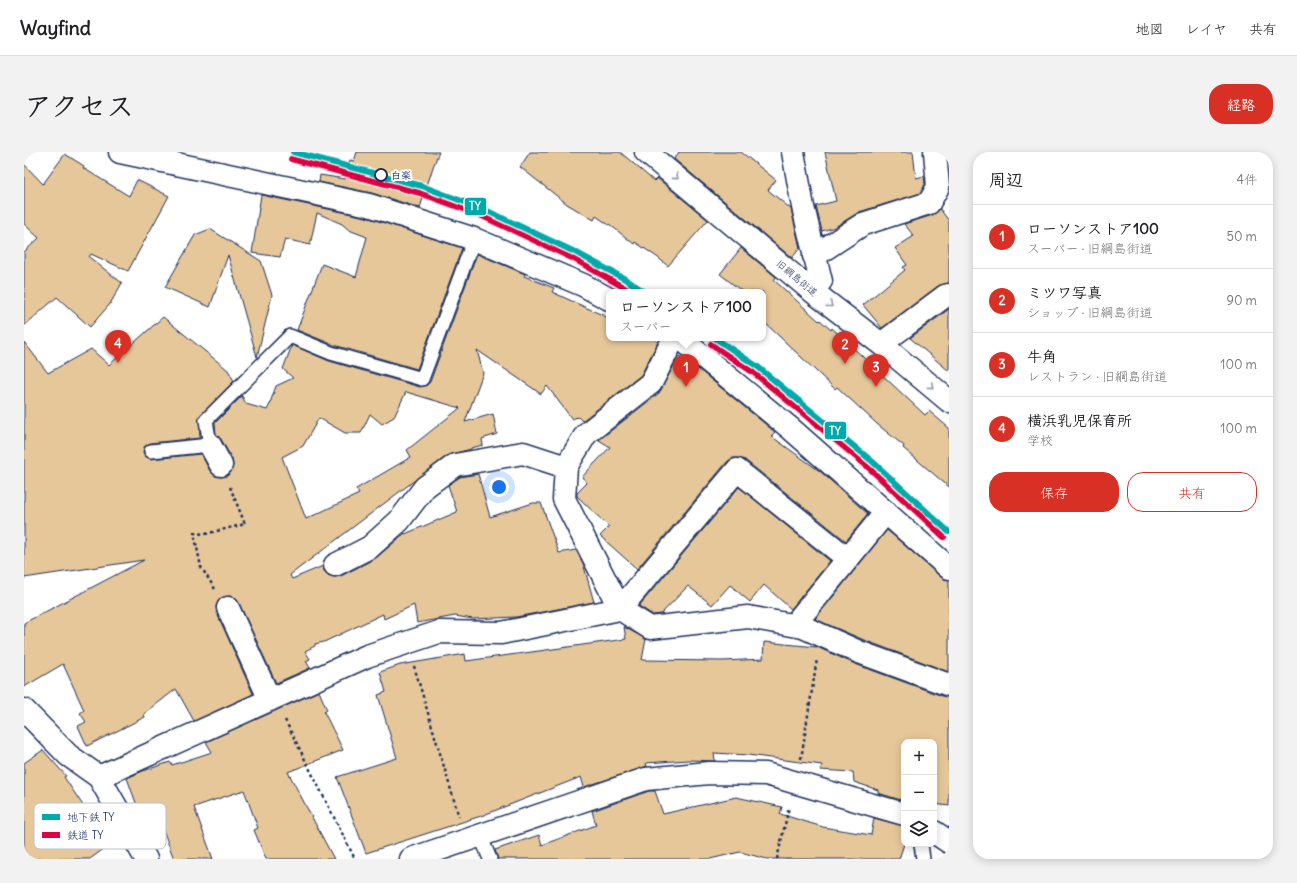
<!DOCTYPE html>
<html lang="ja">
<head>
<meta charset="utf-8">
<style>
	:root { --surface:#fff; --page:#f2f2f2; --text:#202124; --muted:#757577; --line:#e0e0e0; --accent:#d93025 }
	body { margin:0; font-family:Delius,"Klee One",sans-serif; background:var(--page); color:var(--text) }
	.controls { position:absolute; right:12px; bottom:12px; display:grid; overflow:hidden; border-radius:8px; box-shadow:0 2px 10px #0003 }
	.controls button { width:36px; height:36px; display:grid; place-items:center; padding:0; border:0; border-bottom:1px solid var(--line); background:var(--surface); color:var(--text); font:20px sans-serif }
	.you { position:absolute; left:475px; top:335px; width:14px; height:14px; margin:-10px; border:3px solid #fff; border-radius:50%; background:#1a73e8; box-shadow:0 0 0 6px #1a73e833 }
	.badge { display:grid; place-items:center; width:26px; height:26px; border-radius:50%; background:var(--accent); color:#fff; font-size:13px; font-weight:700 }
	.pin { position:absolute; translate:-50% -33px; filter:drop-shadow(0 1px 2px #0008) }
	.pin::after { content:''; position:absolute; top:21px; width:14px; height:12px; background:inherit; clip-path:polygon(0 0,100% 0,50% 100%) }
	.popup { position:absolute; left:582px; top:137px; width:160px; height:52px; box-sizing:border-box; display:grid; place-content:center; border-radius:8px; background:var(--surface); filter:drop-shadow(0 1px 3px #0005); font-size:13px; white-space:nowrap; color:var(--muted) }
	.popup b { font-size:15px; color:var(--text) }
	.popup::after { content:''; position:absolute; left:50%; top:100%; margin-left:-8px; border:8px solid transparent; border-top-color:var(--surface) }
	.list { margin:0; padding:0; list-style:none }
	h2 { display:flex; justify-content:space-between; align-items:center; height:52px; margin:0; padding:0 16px; font-size:17px }
	h2 small { font-size:13px; font-weight:400; color:var(--muted) }
	.list li { display:grid; grid-template-columns:26px 1fr auto; gap:12px; align-items:center; box-sizing:border-box; height:64px; padding:0 16px; border-top:1px solid var(--line) }
	.list b { display:block; font-size:15px; white-space:nowrap }
	.list p { margin:0; font-size:13px; white-space:nowrap; color:var(--muted) }
	.list em { font-size:13px; font-style:normal; color:var(--muted) }
	.actions { display:flex; gap:8px; padding:12px 16px }
	.actions a { flex:1; padding:9px 0; border:1px solid var(--accent); border-radius:16px; text-align:center; font-size:14px; color:var(--accent) }
	.actions .main { background:var(--accent); color:#fff }
	.icon { flex:none; width:22px; height:22px; fill:none; stroke:currentColor; stroke-width:2; stroke-linecap:round; stroke-linejoin:round }
	.map { position:relative; flex:none; width:925px; height:707px; overflow:hidden; border-radius:16px }
	header { display:flex; align-items:center; gap:24px; box-sizing:border-box; height:56px; padding:0 20px; background:var(--surface); border-bottom:1px solid var(--line) }
	header strong { font-size:19px }
	nav { display:flex; gap:22px; margin-inline-start:auto; font-size:14px }
	.intro { display:flex; align-items:center; justify-content:space-between; box-sizing:border-box; height:96px; padding:0 24px }
	h1 { margin:0; font-size:28px }
	.button { padding:10px 18px; border-radius:16px; background:var(--accent); color:#fff; font-size:14px; font-weight:700 }
	main { display:flex; gap:24px; padding:0 24px }
	aside { flex:1; background:var(--surface); border-radius:16px; box-shadow:0 2px 10px #0003 }
	.map>svg:first-child { display:block }
</style>
</head>
<body>
<header>
<strong>Wayfind</strong>
<nav><a>地図</a><a>レイヤ</a><a>共有</a></nav>
</header>
<div class="intro"><h1>アクセス</h1><a class="button">経路</a></div>
<main>
<div class="map">
<svg width="925" height="707" viewBox="0 0 925 707">
	<rect width="100%" height="100%" fill="#fff"/>
	<filter id="ink" filterUnits="userSpaceOnUse"><feTurbulence type="fractalNoise" baseFrequency=".025" numOctaves="2"/><feDisplacementMap in="SourceGraphic" scale="8" xChannelSelector="R" yChannelSelector="G"/><feConvolveMatrix kernelMatrix="1 2 1 2 8 2 1 2 1" color-interpolation-filters="sRGB"/></filter>
	<g filter="url(#ink)">
		<!-- building -->
		<path fill="#e6c799" stroke="#1b2f5e" fill-rule="evenodd" d="M333 0H415L409 15 396 56 348 41 295 30 296 23 321 27 326 8 330 9Z
			M506 0H596L630 29 633 26 684 68 644 114 633 105 611 90 610 92 585 72V73L572 64 570 68 543 52 496 15Z
			M655 0H717L752 28 744 38 767 57 776 96 768 106 650 7Z
			M801 0H889L892 26 900 24 901 32 897 41 835 60 811 75 798 79 792 54 812 49Z
			M41 2 60 14 59 16 105 44 113 28 145 44 104 119 67 102 65 105 98 131 86 152 66 175 33 145 0 174V100L15 86 0 72V12L19 32Z
			M237 43 342 65 438 96 393 217 310 193 273 178 298 112 332 125 343 85 325 78 318 72 293 61 286 93 261 87 256 105 228 101Z
			M916 57 925 69V131L914 134 858 176 839 153 881 118 879 115 883 113 871 96 890 84 880 72 909 63Z
			M186 77 237 109 248 143 233 205 204 103 186 155 141 135 171 83Z
			M717 96 752 125 750 128 795 169 796 168 807 178 808 176 901 263 905 259 925 276V335L879 296 880 294 853 272 813 235 811 237 739 169V140H719L696 122Z
			M453 102 501 122 500 124 530 136 528 140 585 166V186H629L634 190 617 223 558 269 554 265 548 267 523 234 517 242 453 198 459 221 441 270 469 262 473 282 458 287 459 293 447 296V297L424 303 266 423 268 427 299 414 300 419 304 423 311 425 317 424 352 406 381 381V382L433 360 424 333 436 325 454 322 466 365 509 351H517L535 401 552 398 559 411 570 450 492 465 449 467 431 464 393 471 390 453 360 467 359 462 300 490 291 492V494L281 499 286 507 282 509 286 516 252 531 215 451 211 446 206 444 199 445 194 449 192 454 193 461 229 542 170 569 152 537 120 562 121 565 63 594 54 574 62 570 56 561 60 558 39 512 0 535V471L120 408 0 426V190L24 221 67 197 85 213 139 165 204 218 210 229 175 265 176 286 126 291 120 295 119 300 121 304 127 307 177 302 186 319 191 324 197 325 203 324 207 320 209 313 208 307 197 287 192 282 191 271 218 244 222 252 243 258 246 252H247L246 251 252 234 269 226 259 217 268 193 305 209 396 235 403 233 406 230ZM382 240 436 256 383 298 387 305 332 337 335 342 282 367 258 305 279 294 295 266 321 281H337L346 262 358 272 370 265Z
			M925 157V219L886 186Z
			M655 204 668 212 751 280 747 284 797 320 844 362 822 389 721 308 715 306H708L703 310 613 417 576 384 585 375 553 344V341L563 331 558 325 586 295 575 288 635 241Z
			M715 335 806 409 767 457 740 433 726 450 706 433 688 453 664 434 637 462 629 463 615 454Z
			M863 378 917 425 925 428V520L840 488 791 467Z
			M600 475 622 487 618 508 699 509 739 507 740 490 793 495 831 512 921 545H925V654L910 652V590H880V649L854 641V638L830 630 829 620 796 618 798 613 724 603 690 601 691 609 664 608 622 611 623 614 560 635 557 625 457 664 342 701 313 625 373 606 354 543 362 540 356 520 376 513 441 502 442 509 602 487Z
			M295 539 303 558 300 560 319 598 264 620 310 707H242L230 678 234 676 220 638 170 655 189 707H150L136 670 121 676 103 626 119 619 146 610 148 613 188 600 182 590Z
			M19 598 42 624 40 625 70 670 64 675 81 696 66 707H0V611Z
			M625 639H631L639 662 712 645 758 655 756 662 799 675 847 683 850 666 880 674V692L875 707H743L716 700 686 707H474L471 698 515 683 518 693 572 673 568 659Z"/>
		<g fill="none" stroke-linecap="round" stroke-linejoin="round">
			<!-- service casing -->
			<g stroke="#1b2f5e" stroke-width="16">
				<path id="service" d="M127 299 186 293 182 268 266 184 307 201 398 227 450 87
					M456 683 466 707
					M897 692 899 707"/>
			</g>
			<!-- minor casing -->
			<g stroke="#1b2f5e" stroke-width="25">
				<path id="minor" d="M96 0 345 53 450 87 559 133 585 147
					M622 0 788 139 857 192 925 249
					M769 0 779 55 797 129 788 139
					M790 104 839 72 905 51 914 35 911 0
					M650 186 627 231 562 282 542 315 540 347 596 457 626 476 724 465 779 475 835 500 925 533
					M656 186 766 276 925 416
					M857 192 921 144 925 143
					M186 293 197 313
					M311 413 346 395 375 369 401 335 431 313 499 301 542 315
					M204 456 246 548
					M770 473 862 360
					M0 558 44 603 75 625 122 707
					M75 625 343 504 415 480 477 481 596 457 713 318 824 407
					M910 680 925 690
					M387 707 622 627 685 621 742 622 880 662"/>
			</g>
			<!-- path -->
			<path stroke="#1b2f5e" stroke-width="2.5" stroke-dasharray="3 3" stroke-linecap="butt" d="M191 437 177 415 170 381 181 382 221 372 206 335
				M390 514 435 665
				M261 568 331 707
				M777 607 793 507
				M753 707 765 655"/>
			<!-- service -->
			<use href="#service" stroke="#fff" stroke-width="13"/>
			<!-- minor -->
			<use href="#minor" stroke="#fff" stroke-width="22"/>
			<!-- rail-1 casing -->
			<g stroke="#fff" stroke-width="9">
				<path id="rail-1" d="M267 7 396 41 456 63 548 106 608 140
					M687 192 730 221 844 315 920 385"/>
			</g>
			<!-- rail-1 -->
			<use href="#rail-1" stroke="#da0442" stroke-width="6"/>
			<!-- metro-1 casing -->
			<g stroke="#fff" stroke-width="9">
				<path id="metro-1" d="M269 0 398 34 459 57 551 100 601 127 621 140
					M691 186 734 215 849 310 925 380"/>
			</g>
			<!-- metro-1 -->
			<use href="#metro-1" stroke="#01aaaa" stroke-width="6"/>
		</g>
		<!-- one-way arrows -->
		<defs><path id="oneway-chevron" d="M-2-3.5L2.5 0L-2 3.5" fill="none" stroke-width="1.6" stroke-linecap="round" stroke-linejoin="round"/></defs>
		<g stroke="#8d97ae">
			<use href="#oneway-chevron" transform="translate(652 25) rotate(40)"/>
			<use href="#oneway-chevron" transform="translate(806 153) rotate(38)"/>
			<use href="#oneway-chevron" transform="translate(907 234) rotate(40)"/>
		</g>
	</g>
	<!-- markers -->
	<circle fill="#fff" stroke="#1b2f5e" stroke-width="2" cx="357" cy="23" r="6"/>
	<g text-anchor="middle" dominant-baseline="central" stroke-width="4" stroke-linejoin="round" paint-order="stroke">
		<!-- stop labels -->
		<g font-size="10" font-weight="bold" fill="#1b2f5e" stroke="#fff" text-anchor="start">
			<text x="367" y="23">白楽</text>
		</g>
		<!-- street labels -->
		<g font-size="10" fill="#1b2f5e" stroke="#fff">
			<text transform="translate(773 126) rotate(40)">旧綱島街道</text>
		</g>
	</g>
	<!-- legend -->
	<rect x="10" y="651" width="132" height="46" rx="6" fill="#fff" stroke="#bbc1cf" stroke-width="1"/>
	<rect x="18" y="662" width="18" height="6" fill="#01aaaa"/>
	<rect x="18" y="680" width="18" height="6" fill="#da0442"/>
	<g font-size="11" fill="#1b2f5e">
		<text x="43" y="669">地下鉄 TY</text>
		<text x="43" y="687">鉄道 TY</text>
	</g>
	<g stroke="#fff" stroke-width="1.5">
		<rect x="440" y="45" width="23" height="19" rx="4" fill="#01aaaa"/>
		<rect x="800" y="269" width="23" height="19" rx="4" fill="#01aaaa"/>
	</g>
	<g font-size="11" text-anchor="middle" font-weight="bold" fill="#fff">
		<text x="451" y="58">TY</text>
		<text x="811" y="283">TY</text>
	</g>
</svg>
<div class="controls">
<button>+</button>
<button>−</button>
<button><svg class="icon" aria-label="layers" viewBox="0 0 24 24"><path d="M12 4l9 5-9 5-9-5zM3 14l9 5 9-5"/></svg></button>
</div>
<div class="you"></div>
<div class="pin badge" style="left:662px;top:235px">1</div>
<div class="popup"><b>ローソンストア100</b>スーパー</div>
<div class="pin badge" style="left:821px;top:212px">2</div>
<div class="pin badge" style="left:852px;top:235px">3</div>
<div class="pin badge" style="left:94px;top:211px">4</div>
</div>
<aside>
<h2>周辺<small>4件</small></h2>
<ul class="list">
<li><span class="badge">1</span><div><b>ローソンストア100</b><p>スーパー · 旧綱島街道</p></div><em>50 m</em></li>
<li><span class="badge">2</span><div><b>ミツワ写真</b><p>ショップ · 旧綱島街道</p></div><em>90 m</em></li>
<li><span class="badge">3</span><div><b>牛角</b><p>レストラン · 旧綱島街道</p></div><em>100 m</em></li>
<li><span class="badge">4</span><div><b>横浜乳児保育所</b><p>学校</p></div><em>100 m</em></li>
</ul>
<div class="actions"><a class="main">保存</a><a>共有</a></div>
</aside>
</main>
</body>
</html>
